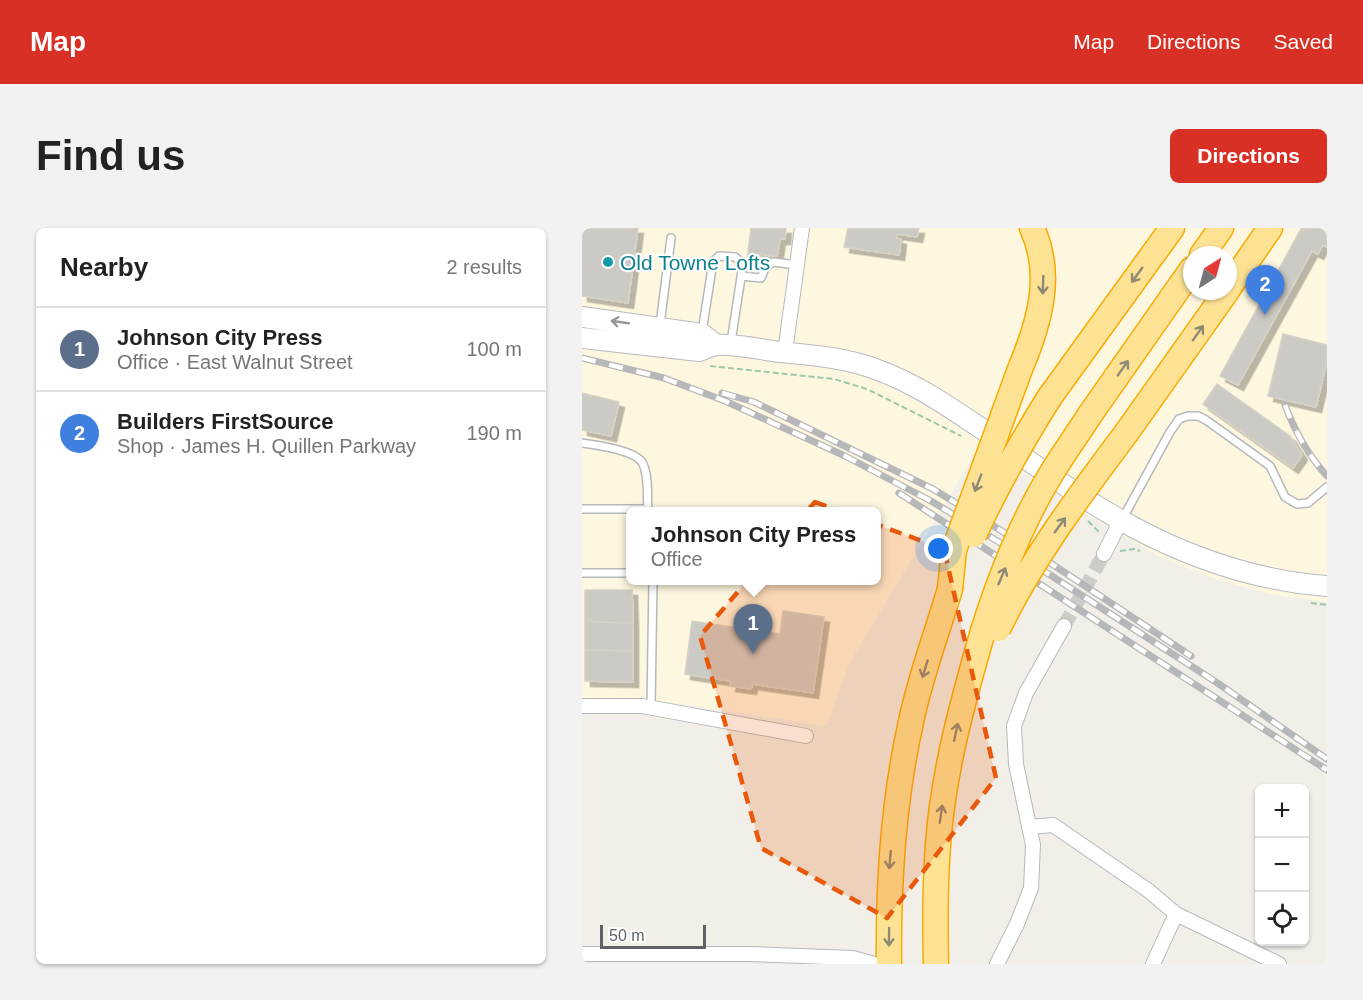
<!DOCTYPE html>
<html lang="en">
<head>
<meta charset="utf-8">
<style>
	:root { --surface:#fff; --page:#f2f2f2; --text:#222; --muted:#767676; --line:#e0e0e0; --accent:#d93025 }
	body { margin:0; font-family:Arial,sans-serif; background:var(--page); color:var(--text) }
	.controls { position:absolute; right:18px; bottom:18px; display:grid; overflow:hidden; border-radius:9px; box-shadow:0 2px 4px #0004 }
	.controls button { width:54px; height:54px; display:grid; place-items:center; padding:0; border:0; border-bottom:2px solid var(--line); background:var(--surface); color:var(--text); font:30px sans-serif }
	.compass { position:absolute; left:601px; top:18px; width:54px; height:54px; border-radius:50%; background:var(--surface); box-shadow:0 2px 4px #0004; rotate:36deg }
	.scale { position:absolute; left:18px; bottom:15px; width:106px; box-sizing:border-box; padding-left:6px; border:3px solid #5f6368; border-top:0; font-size:16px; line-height:21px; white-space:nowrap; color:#5f6368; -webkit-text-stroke:4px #fff; paint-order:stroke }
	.you { position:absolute; left:357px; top:321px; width:21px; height:21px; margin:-15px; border:4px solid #fff; border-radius:50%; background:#1a73e8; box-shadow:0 0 0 9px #1a73e833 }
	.badge { display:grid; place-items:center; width:39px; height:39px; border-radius:50%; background:var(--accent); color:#fff; font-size:20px; font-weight:700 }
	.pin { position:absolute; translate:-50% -50px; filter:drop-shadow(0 2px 3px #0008) }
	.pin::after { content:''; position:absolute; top:32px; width:21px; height:18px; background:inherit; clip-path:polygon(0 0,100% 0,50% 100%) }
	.popup { position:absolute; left:44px; top:279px; width:255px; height:78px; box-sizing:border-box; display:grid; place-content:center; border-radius:9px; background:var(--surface); filter:drop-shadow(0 2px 4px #0005); font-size:20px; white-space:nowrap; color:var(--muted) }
	.popup b { font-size:22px; color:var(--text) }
	.popup::after { content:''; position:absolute; left:50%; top:100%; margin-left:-12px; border:12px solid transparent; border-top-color:var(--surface) }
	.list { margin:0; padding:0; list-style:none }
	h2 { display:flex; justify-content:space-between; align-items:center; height:78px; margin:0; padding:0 24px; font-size:26px }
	h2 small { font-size:20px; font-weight:400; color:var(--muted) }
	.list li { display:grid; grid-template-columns:39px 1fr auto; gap:18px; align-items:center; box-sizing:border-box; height:84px; padding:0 24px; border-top:2px solid var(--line) }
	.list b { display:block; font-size:22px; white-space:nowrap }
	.list p { margin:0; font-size:20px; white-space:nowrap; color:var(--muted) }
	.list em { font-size:20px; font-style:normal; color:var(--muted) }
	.icon { flex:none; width:33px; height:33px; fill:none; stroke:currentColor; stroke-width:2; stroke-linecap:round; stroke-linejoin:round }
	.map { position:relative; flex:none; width:745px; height:736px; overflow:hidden; border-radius:9px }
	header { display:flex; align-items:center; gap:36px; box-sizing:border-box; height:84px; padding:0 30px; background:var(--accent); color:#fff }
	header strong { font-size:28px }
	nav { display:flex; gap:33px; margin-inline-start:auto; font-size:21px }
	.intro { display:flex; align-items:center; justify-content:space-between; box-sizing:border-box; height:144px; padding:0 36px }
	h1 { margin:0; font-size:42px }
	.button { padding:15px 27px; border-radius:9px; background:var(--accent); color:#fff; font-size:21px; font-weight:700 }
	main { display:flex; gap:36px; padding:0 36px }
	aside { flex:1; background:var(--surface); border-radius:9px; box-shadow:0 2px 4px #0004 }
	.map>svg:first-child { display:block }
</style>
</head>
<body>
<header>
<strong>Map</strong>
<nav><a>Map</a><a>Directions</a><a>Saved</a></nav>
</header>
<div class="intro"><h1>Find us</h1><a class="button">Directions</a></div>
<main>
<aside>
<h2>Nearby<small>2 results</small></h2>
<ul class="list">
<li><span class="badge" style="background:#5c6f8a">1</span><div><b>Johnson City Press</b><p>Office · East Walnut Street</p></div><em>100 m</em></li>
<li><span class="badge" style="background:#3f7fe0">2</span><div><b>Builders FirstSource</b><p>Shop · James H. Quillen Parkway</p></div><em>190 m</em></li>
</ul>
</aside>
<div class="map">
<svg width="745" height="736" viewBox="0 0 745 736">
	<defs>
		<filter id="shadow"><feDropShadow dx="5.5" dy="5.5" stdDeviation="0" flood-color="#0004"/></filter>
	</defs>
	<rect width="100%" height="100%" fill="#f1efe8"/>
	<!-- commercial -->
	<path fill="#fef7e0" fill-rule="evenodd" d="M0 0H745V374L693 367 658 358 623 347 578 329 515 292 398 217 267 436 245 498 85 474 0 471ZM610 27H646V63H610ZM48 284H294V352H48Z"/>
	<!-- building -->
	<path fill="#cccac5" stroke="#d6d1c6" stroke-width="1.5" filter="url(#shadow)" d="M0 0H56L46 75 0 68Z
		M169 0H204L203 11H198L195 29 179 26 177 35 165 32Z
		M266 0H337L335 9 315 6 314 10 319 11 317 27 262 19Z
		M723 0H745V19L741 17 736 26 730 23 656 157 638 148 719 1Z
		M701 106 745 117V133L734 179 686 168Z
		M635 156 708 208 720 227 711 240 621 176Z
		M0 165 37 174 29 208 0 202Z
		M3 362H50L51 395 10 394V391L3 392Z
		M201 383 242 389 231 465 170 456 169 461 148 458 149 453 103 446 110 393 198 406Z
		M10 391V394L51 395V423L3 422V392Z
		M3 422 51 423V454L3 453Z"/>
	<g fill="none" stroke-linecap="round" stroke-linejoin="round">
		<!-- street-tunnel -->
		<path stroke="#ccccc8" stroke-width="14" stroke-dasharray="14 7" stroke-linecap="butt" d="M482 398 522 326"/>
		<!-- lane casing -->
		<g stroke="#b5b8bc" stroke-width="10">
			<path id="lane" d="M159 48 179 50 183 40 191 34 215 37
				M78 97 89 10
				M120 104 131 34 137 28 153 29 160 35V43L149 114
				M0 215C14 217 55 222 61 236 67 249 65 270 66 284
				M0 281H66
				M541 290 588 204 597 191 606 188H616L624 192 688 238 703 269 715 276 726 275 745 259
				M0 345H48
				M69 479 71 352"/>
		</g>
		<!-- street casing -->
		<g stroke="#b5b8bc" stroke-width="16">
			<path id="street" d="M203 124 220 0
				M522 326 539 292
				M0 478H60L224 508
				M447 599 471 597 567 663 594 686 697 736
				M0 726H168L271 730 292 736
				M415 736 435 696 449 660 451 617 434 536 432 498 444 465 482 398
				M571 736 594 686"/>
		</g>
		<!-- secondary casing -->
		<g stroke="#b6babf" stroke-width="22">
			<path id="secondary" d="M0 89 120 106 135 117
				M0 110 117 123C123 121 129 118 135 117 149 115 182 122 198 124 231 127 265 130 296 142 337 157 370 181 406 205 453 237 500 271 551 299 611 331 677 353 745 358"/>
		</g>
		<!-- highway casing -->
		<g stroke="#f9ab00" stroke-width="27">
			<path id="highway" d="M620 27 639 0
				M646 61 688 0
				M438 141C457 96 472 47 450 0
				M467 170 590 0
				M507 188 610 41
				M545 204 645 63
				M307 736C306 654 311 574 329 494 338 449 355 405 368 361
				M354 736C353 696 353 657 356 617 361 544 381 473 401 403"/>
		</g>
		<!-- path -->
		<path stroke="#9cc7a9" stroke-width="2" stroke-dasharray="6 3" stroke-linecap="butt" d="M128 138 252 151 285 161 379 208
			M506 293 517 304
			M538 323 552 321 558 323
			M729 375 745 377"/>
		<!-- lane -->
		<use href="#lane" stroke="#fff" stroke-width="7"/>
		<!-- street -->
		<use href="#street" stroke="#fff" stroke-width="14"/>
		<!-- secondary -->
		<use href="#secondary" stroke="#fff" stroke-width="20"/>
		<!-- highway -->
		<use href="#highway" stroke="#fde293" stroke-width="24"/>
		<!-- rail casing -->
		<g stroke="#b6b7b8" stroke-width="7">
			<path id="rail" d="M0 130 82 150 143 173 263 228 349 273 417 314 634 454 745 531
				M140 165 172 174 351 261 423 305 609 428
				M703 177C713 204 726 227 745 248
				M317 265 745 542"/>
		</g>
		<!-- rail -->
		<use href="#rail" stroke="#fff" stroke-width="4.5" stroke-dasharray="14" stroke-linecap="butt"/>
		<!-- highway-bridge casing -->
		<g stroke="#f9ab00" stroke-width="27" stroke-linecap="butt">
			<path id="highway-bridge" d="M392 307C414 259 439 215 467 170
				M368 361 372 322 438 141
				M416 401C450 330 498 267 545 204
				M401 403C418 349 439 295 469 246 481 226 495 207 507 188"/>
		</g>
		<!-- highway-bridge -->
		<use href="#highway-bridge" stroke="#fde293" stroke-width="24"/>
	</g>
	<!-- one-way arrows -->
	<defs><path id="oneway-shaft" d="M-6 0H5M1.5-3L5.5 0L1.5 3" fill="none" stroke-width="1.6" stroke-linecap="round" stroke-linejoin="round" transform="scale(1.5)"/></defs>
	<g stroke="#8e8975">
		<use href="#oneway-shaft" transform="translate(555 47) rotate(126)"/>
		<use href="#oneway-shaft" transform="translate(461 57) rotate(92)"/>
		<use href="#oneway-shaft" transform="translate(616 105) rotate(-55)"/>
		<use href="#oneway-shaft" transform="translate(541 140) rotate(-55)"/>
		<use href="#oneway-shaft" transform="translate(396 255) rotate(111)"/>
		<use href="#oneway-shaft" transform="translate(478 297) rotate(-54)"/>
		<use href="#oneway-shaft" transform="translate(420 348) rotate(-67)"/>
		<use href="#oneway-shaft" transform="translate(343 441) rotate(107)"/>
		<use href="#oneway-shaft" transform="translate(374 504) rotate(-78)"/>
		<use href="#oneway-shaft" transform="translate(359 586) rotate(-82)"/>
		<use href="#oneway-shaft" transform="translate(308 632) rotate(95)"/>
		<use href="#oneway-shaft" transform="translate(307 709) rotate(91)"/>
	</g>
	<use stroke="#979a9d" href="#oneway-shaft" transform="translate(38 94) rotate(-172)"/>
	<!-- marked area -->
	<path fill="#e8590c" fill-opacity="0.2" stroke="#e8590c" stroke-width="4.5" stroke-dasharray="12 8" stroke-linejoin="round" d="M233 274 362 321 414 550 305 690 179 620 118 408Z"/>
	<!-- markers -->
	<circle fill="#0f9aa8" stroke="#fff" stroke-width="2" cx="26" cy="34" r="6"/>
	<g text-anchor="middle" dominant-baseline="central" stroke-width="4.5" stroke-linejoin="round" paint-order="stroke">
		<!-- culture labels -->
		<g font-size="21" fill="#0d838f" stroke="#fff" text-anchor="start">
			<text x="38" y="34">Old Towne Lofts</text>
		</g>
	</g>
</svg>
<div class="controls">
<button>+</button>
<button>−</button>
<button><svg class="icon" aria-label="locate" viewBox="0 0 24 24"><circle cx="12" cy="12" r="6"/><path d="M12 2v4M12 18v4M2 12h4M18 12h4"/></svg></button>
</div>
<svg class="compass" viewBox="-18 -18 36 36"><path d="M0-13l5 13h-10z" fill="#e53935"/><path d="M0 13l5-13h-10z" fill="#767676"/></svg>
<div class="scale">50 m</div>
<div class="you"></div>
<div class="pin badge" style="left:171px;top:426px;background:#5c6f8a">1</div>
<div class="popup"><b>Johnson City Press</b>Office</div>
<div class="pin badge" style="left:683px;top:87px;background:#3f7fe0">2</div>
</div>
</main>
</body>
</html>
